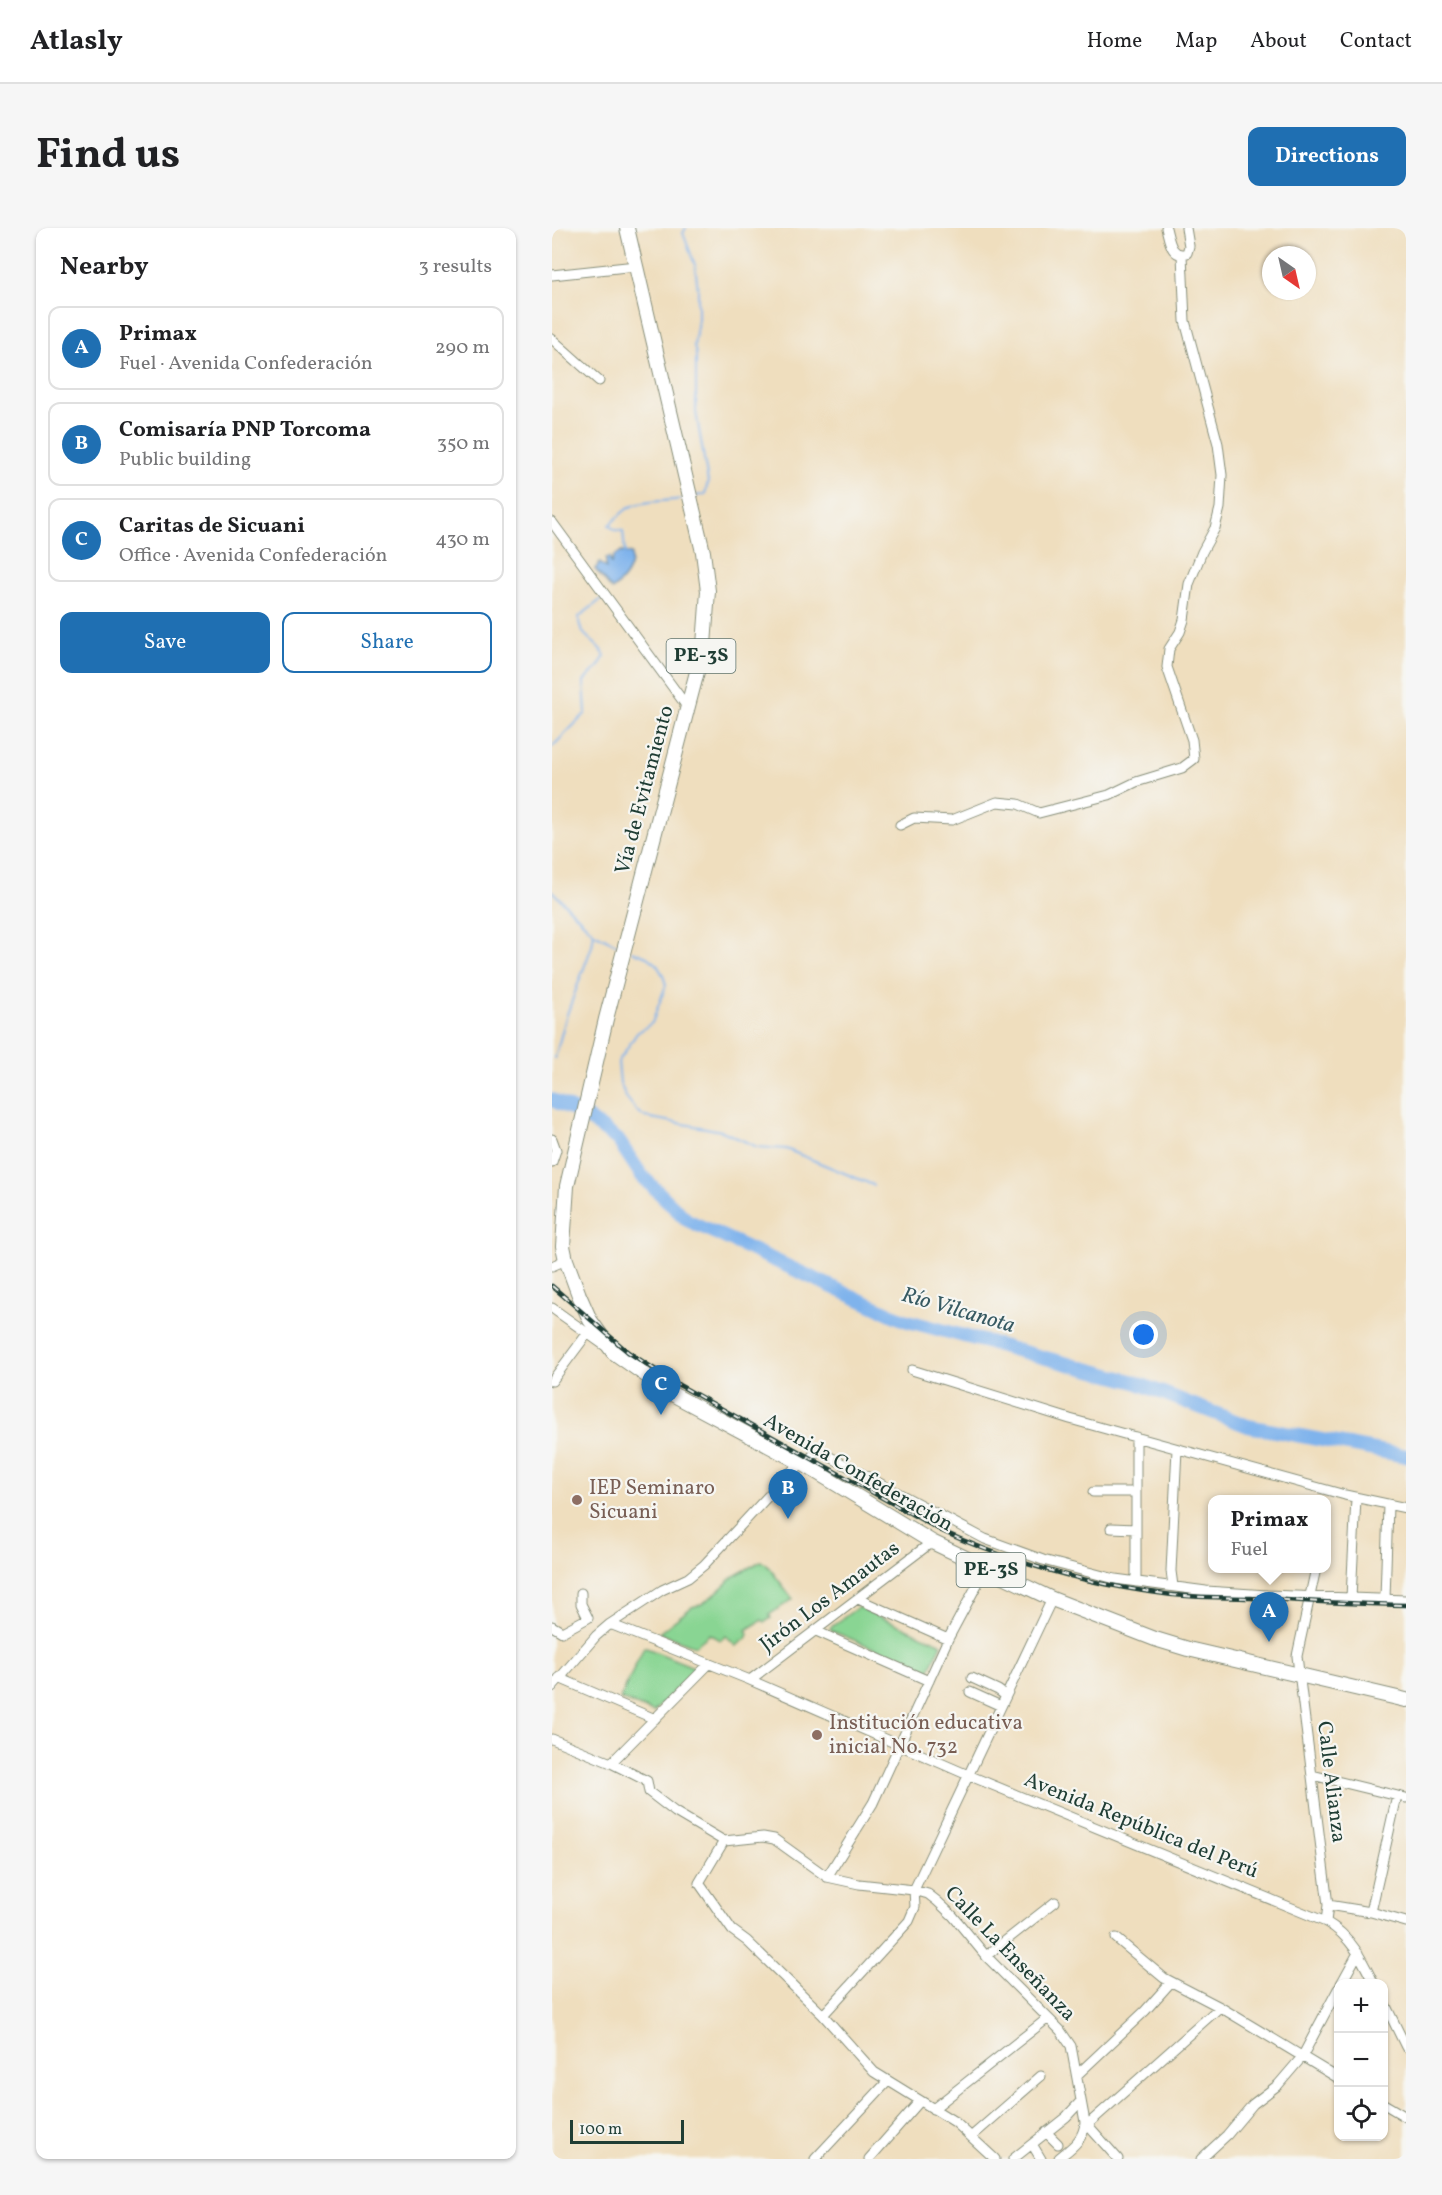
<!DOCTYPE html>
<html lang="en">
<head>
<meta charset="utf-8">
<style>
	:root { --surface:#fff; --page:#f6f6f6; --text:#202124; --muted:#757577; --line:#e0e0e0; --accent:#1f6fb2 }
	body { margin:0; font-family:Vollkorn,serif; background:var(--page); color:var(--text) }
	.controls { position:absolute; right:18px; bottom:18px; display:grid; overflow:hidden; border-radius:12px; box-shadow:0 2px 4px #0004 }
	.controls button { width:54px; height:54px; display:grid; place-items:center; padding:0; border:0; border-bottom:2px solid var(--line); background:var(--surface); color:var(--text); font:30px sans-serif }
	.compass { position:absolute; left:710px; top:18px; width:54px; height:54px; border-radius:50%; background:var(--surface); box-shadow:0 2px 4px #0004; rotate:146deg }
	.scale { position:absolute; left:18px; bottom:15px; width:114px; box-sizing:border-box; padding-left:6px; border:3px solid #1f3d34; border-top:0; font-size:16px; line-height:21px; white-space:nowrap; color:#1f3d34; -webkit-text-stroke:4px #f6f6f2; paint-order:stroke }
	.you { position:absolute; left:592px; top:1107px; width:21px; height:21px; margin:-15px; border:4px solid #fff; border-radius:50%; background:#1a73e8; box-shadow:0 0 0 9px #1a73e833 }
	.badge { display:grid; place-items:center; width:39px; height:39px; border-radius:50%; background:var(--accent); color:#fff; font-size:20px; font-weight:700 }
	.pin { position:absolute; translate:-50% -50px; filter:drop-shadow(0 2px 3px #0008) }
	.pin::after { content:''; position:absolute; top:32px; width:21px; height:18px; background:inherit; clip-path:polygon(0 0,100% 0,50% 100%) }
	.popup { position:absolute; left:656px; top:1267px; width:123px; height:78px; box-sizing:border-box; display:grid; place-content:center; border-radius:12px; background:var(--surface); filter:drop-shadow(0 2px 4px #0005); font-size:20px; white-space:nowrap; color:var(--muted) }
	.popup b { font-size:22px; color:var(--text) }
	.popup::after { content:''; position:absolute; left:50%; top:100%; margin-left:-12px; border:12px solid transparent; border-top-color:var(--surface) }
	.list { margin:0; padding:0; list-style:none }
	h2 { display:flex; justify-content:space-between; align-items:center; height:78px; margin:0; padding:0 24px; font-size:26px }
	h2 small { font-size:20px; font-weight:400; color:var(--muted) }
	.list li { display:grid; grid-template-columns:39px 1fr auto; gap:18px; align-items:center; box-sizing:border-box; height:84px; margin:0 12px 12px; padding:0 12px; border:2px solid var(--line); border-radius:12px }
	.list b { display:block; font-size:22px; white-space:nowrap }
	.list p { margin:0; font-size:20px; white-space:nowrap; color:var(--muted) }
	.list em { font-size:20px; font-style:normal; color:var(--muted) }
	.actions { display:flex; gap:12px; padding:18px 24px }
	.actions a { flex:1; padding:14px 0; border:2px solid var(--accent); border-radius:12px; text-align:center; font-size:21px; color:var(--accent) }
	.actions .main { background:var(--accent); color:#fff }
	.icon { flex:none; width:33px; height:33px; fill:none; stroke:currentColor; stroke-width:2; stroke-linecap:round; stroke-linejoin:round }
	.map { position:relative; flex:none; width:854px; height:1931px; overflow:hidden; border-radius:12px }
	header { display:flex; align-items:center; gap:36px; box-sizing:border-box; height:84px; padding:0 30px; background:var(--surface); border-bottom:2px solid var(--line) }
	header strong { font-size:28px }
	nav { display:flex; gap:33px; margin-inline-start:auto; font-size:21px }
	.intro { display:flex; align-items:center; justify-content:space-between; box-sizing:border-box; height:144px; padding:0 36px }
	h1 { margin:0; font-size:42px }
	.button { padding:15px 27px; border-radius:12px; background:var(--accent); color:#fff; font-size:21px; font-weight:700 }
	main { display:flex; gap:36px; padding:0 36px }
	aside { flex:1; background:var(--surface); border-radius:12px; box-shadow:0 2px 4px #0004 }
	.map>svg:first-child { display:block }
</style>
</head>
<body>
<header>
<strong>Atlasly</strong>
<nav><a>Home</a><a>Map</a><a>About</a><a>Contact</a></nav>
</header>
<div class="intro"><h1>Find us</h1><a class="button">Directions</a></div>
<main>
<aside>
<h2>Nearby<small>3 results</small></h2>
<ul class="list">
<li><span class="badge">A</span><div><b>Primax</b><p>Fuel · Avenida Confederación</p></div><em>290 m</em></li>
<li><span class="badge">B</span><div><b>Comisaría PNP Torcoma</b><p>Public building</p></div><em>350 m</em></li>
<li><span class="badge">C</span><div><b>Caritas de Sicuani</b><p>Office · Avenida Confederación</p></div><em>430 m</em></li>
</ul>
<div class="actions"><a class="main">Save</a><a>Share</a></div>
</aside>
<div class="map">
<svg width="854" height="1931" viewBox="0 0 854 1931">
	<rect width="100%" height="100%" fill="#f6f6f2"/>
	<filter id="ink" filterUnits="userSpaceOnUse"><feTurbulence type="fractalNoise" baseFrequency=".0167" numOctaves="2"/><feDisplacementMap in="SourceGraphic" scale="12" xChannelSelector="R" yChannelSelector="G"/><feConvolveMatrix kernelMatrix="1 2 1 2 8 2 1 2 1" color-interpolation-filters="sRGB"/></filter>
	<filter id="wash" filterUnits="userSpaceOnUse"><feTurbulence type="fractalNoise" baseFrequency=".008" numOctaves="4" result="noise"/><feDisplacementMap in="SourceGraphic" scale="24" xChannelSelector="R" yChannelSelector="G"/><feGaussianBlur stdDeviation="1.35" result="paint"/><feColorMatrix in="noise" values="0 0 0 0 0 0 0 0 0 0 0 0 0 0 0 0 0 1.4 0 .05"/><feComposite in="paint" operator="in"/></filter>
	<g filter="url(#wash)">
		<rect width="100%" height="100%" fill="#efdebe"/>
		<!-- green -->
		<path fill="#89d593" stroke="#548964" stroke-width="1.5" d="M209 1333 215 1337 241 1371 217 1387 219 1390 213 1394 210 1392 194 1402 196 1406 194 1411 184 1418 174 1408 168 1412 158 1406 143 1418 107 1405 140 1379 150 1376 164 1365 182 1348Z
			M306 1379 390 1416 377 1443 280 1403 278 1400Z
			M92 1419 144 1440 102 1484 68 1471Z"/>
		<!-- water -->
		<path fill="#7fb3ec" stroke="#4f7890" stroke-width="1.5" d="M69 324 79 326C81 340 71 353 60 362L43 341 48 335 54 340V330L58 329 59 336 62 328Z"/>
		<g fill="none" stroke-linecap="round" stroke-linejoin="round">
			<!-- stream -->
			<path stroke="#7fb3ec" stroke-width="2" d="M134 0 131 5 143 37 146 62V92L142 118 144 126V184L156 254 153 266 144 268
				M73 325 71 303 63 302 57 297C63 292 69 285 75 281 85 273 116 273 131 271
				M0 519 34 485 32 453 46 439 53 428C44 411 26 410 27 389L51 370
				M0 663 42 705 66 717
				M80 723 95 729 105 737 111 747 114 757 100 795 85 805 66 834 68 855 74 869 85 883 93 889 170 903 205 919 234 921 321 957
				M3 830 14 789 40 718 42 705"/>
			<!-- river -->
			<path stroke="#7fb3ec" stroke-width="14" d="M0 872 30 886 66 912 90 948 135 992 352 1092 580 1153 696 1198 854 1228"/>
		</g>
	</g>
	<g filter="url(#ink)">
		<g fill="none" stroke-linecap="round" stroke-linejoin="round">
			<!-- minor casing -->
			<g stroke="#878e79" stroke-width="11">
				<path id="minor" d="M614 0C617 11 619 31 635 25L637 18 634 0
					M0 47 84 38
					M0 111 47 153
					M0 294 136 480
					M348 597 362 590 400 592 445 574 466 576 487 585 557 567 584 554 630 540 642 531 640 512 615 439 617 421 628 404 632 392 637 356 650 324 663 300 668 280 670 247 666 216 633 93 630 27
					M0 911 4 922 0 934
					M0 1038 14 1032
					M0 1080 52 1117
					M360 1142 518 1191 793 1267 854 1280
					M0 1153 38 1102
					M541 1264H584
					M559 1300 584 1301
					M764 1340 745 1428 776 1677 774 1694
					M584 1354V1209
					M621 1358 619 1343 625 1221
					M799 1370 804 1270
					M306 1371 396 1411
					M833 1371 836 1277
					M58 1396 198 1452 416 1547 774 1694C799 1708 810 1731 822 1756
					M0 1398 10 1404 36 1390 29 1376V1365
					M264 1403 377 1453
					M7 1450 103 1491
					M420 1450 446 1462 454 1468
					M198 1452 380 1314
					M0 1459 44 1408 58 1396 110 1362 136 1350 152 1337 231 1252 242 1241 253 1237 265 1222 433 1311 491 1332 563 1351 654 1363 715 1367 854 1372
					M418 1464 449 1478
					M0 1511 59 1535 95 1553 97 1564 123 1584 172 1613 211 1609 222 1611 275 1649 307 1656 362 1662 376 1666 385 1673 401 1688 434 1728 508 1802 519 1818 533 1894 566 1931
					M59 1535 156 1437
					M760 1547 854 1570
					M172 1613 147 1655 180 1702 195 1713 271 1787 322 1844 403 1894 443 1931
					M275 1649 321 1575 396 1411 434 1340
					M776 1677 819 1684 854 1694
					M819 1684 845 1568
					M564 1710 612 1750 668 1779 786 1850
					M434 1728 503 1674
					M789 1756 806 1725
					M832 1774 854 1819
					M271 1787 357 1693 363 1679 362 1662 500 1371
					M525 1847 593 1783 619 1754
					M832 1876 854 1889
					M381 1881 496 1790
					M535 1897 668 1779
					M494 1904 506 1916
					M419 1909 489 1848
					M480 1916 489 1931
					M507 1930C519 1920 532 1912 533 1894
					M263 1931 336 1853
					M317 1931 368 1873
					M461 1931 514 1889 529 1873
					M649 1931 675 1907 701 1876 726 1857 750 1829 786 1761"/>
			</g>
			<!-- highway casing -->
			<g stroke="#878e79" stroke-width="16">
				<path id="highway" d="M75 0 151 324 156 363 152 417 54 791 15 958 11 1018 14 1032 27 1067 38 1092 61 1124 122 1167 253 1237 380 1314 500 1371 603 1411 636 1421 854 1472"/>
			</g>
			<!-- minor -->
			<use href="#minor" stroke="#fff" stroke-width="9"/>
			<!-- highway -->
			<use href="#highway" stroke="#fff" stroke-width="14"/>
			<!-- rail casing -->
			<g stroke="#1f3d34" stroke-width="4.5">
				<path id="rail" d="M0 1058 76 1124 127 1157 390 1303C460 1335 536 1356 613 1366 642 1370 670 1369 699 1370 751 1373 802 1376 854 1377"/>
			</g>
			<!-- rail -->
			<use href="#rail" stroke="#f6f6f2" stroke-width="2" stroke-dasharray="7" stroke-linecap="butt"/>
		</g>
	</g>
	<!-- markers -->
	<g fill="#8d6e63" stroke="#f6f6f2" stroke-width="2">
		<circle cx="25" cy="1272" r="6"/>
		<circle cx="265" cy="1507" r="6"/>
	</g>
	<g text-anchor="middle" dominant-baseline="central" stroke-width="4.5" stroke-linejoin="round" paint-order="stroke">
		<!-- shield labels -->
		<g fill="#f6f6f2" stroke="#60746d" stroke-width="1.5">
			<rect x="114.5" y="411" width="69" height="34" rx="4.5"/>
			<rect x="404.5" y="1325" width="69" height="34" rx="4.5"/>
		</g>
		<g font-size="20" font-weight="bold" fill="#1f3d34">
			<text x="149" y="428">PE-3S</text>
			<text x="439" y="1342">PE-3S</text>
		</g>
		<!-- street labels -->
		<g font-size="21" fill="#1f3d34" stroke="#f6f6f2">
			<text transform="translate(93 562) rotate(-75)">Vía de Evitamiento</text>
			<text transform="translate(306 1245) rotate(30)">Avenida Confederación</text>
			<text transform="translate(278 1369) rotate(-37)">Jirón Los Amautas</text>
			<text transform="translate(779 1554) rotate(83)">Calle Alianza</text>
			<text transform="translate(589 1598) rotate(22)">Avenida República del Perú</text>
			<text transform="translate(458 1726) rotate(46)">Calle La Enseñanza</text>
		</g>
		<!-- education labels -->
		<g font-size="21" fill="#785e54" stroke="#f6f6f2" text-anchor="start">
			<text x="37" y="1260">IEP Seminaro<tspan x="37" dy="24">Sicuani</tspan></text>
			<text x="277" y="1495">Institución educativa<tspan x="277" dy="24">inicial No. 732</tspan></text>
		</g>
		<!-- water labels -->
		<g font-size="22" font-style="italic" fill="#375a62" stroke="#f6f6f2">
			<text transform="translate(406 1083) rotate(16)">Río Vilcanota</text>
		</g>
	</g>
</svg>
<div class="controls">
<button>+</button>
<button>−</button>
<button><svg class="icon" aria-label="locate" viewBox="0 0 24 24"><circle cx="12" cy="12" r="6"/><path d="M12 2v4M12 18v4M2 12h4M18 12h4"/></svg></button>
</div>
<svg class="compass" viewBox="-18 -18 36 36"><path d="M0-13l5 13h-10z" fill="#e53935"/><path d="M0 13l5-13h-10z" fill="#757577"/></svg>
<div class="scale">100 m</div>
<div class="you"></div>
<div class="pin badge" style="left:717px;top:1414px">A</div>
<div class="popup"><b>Primax</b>Fuel</div>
<div class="pin badge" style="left:236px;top:1291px">B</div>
<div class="pin badge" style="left:109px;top:1187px">C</div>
</div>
</main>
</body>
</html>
